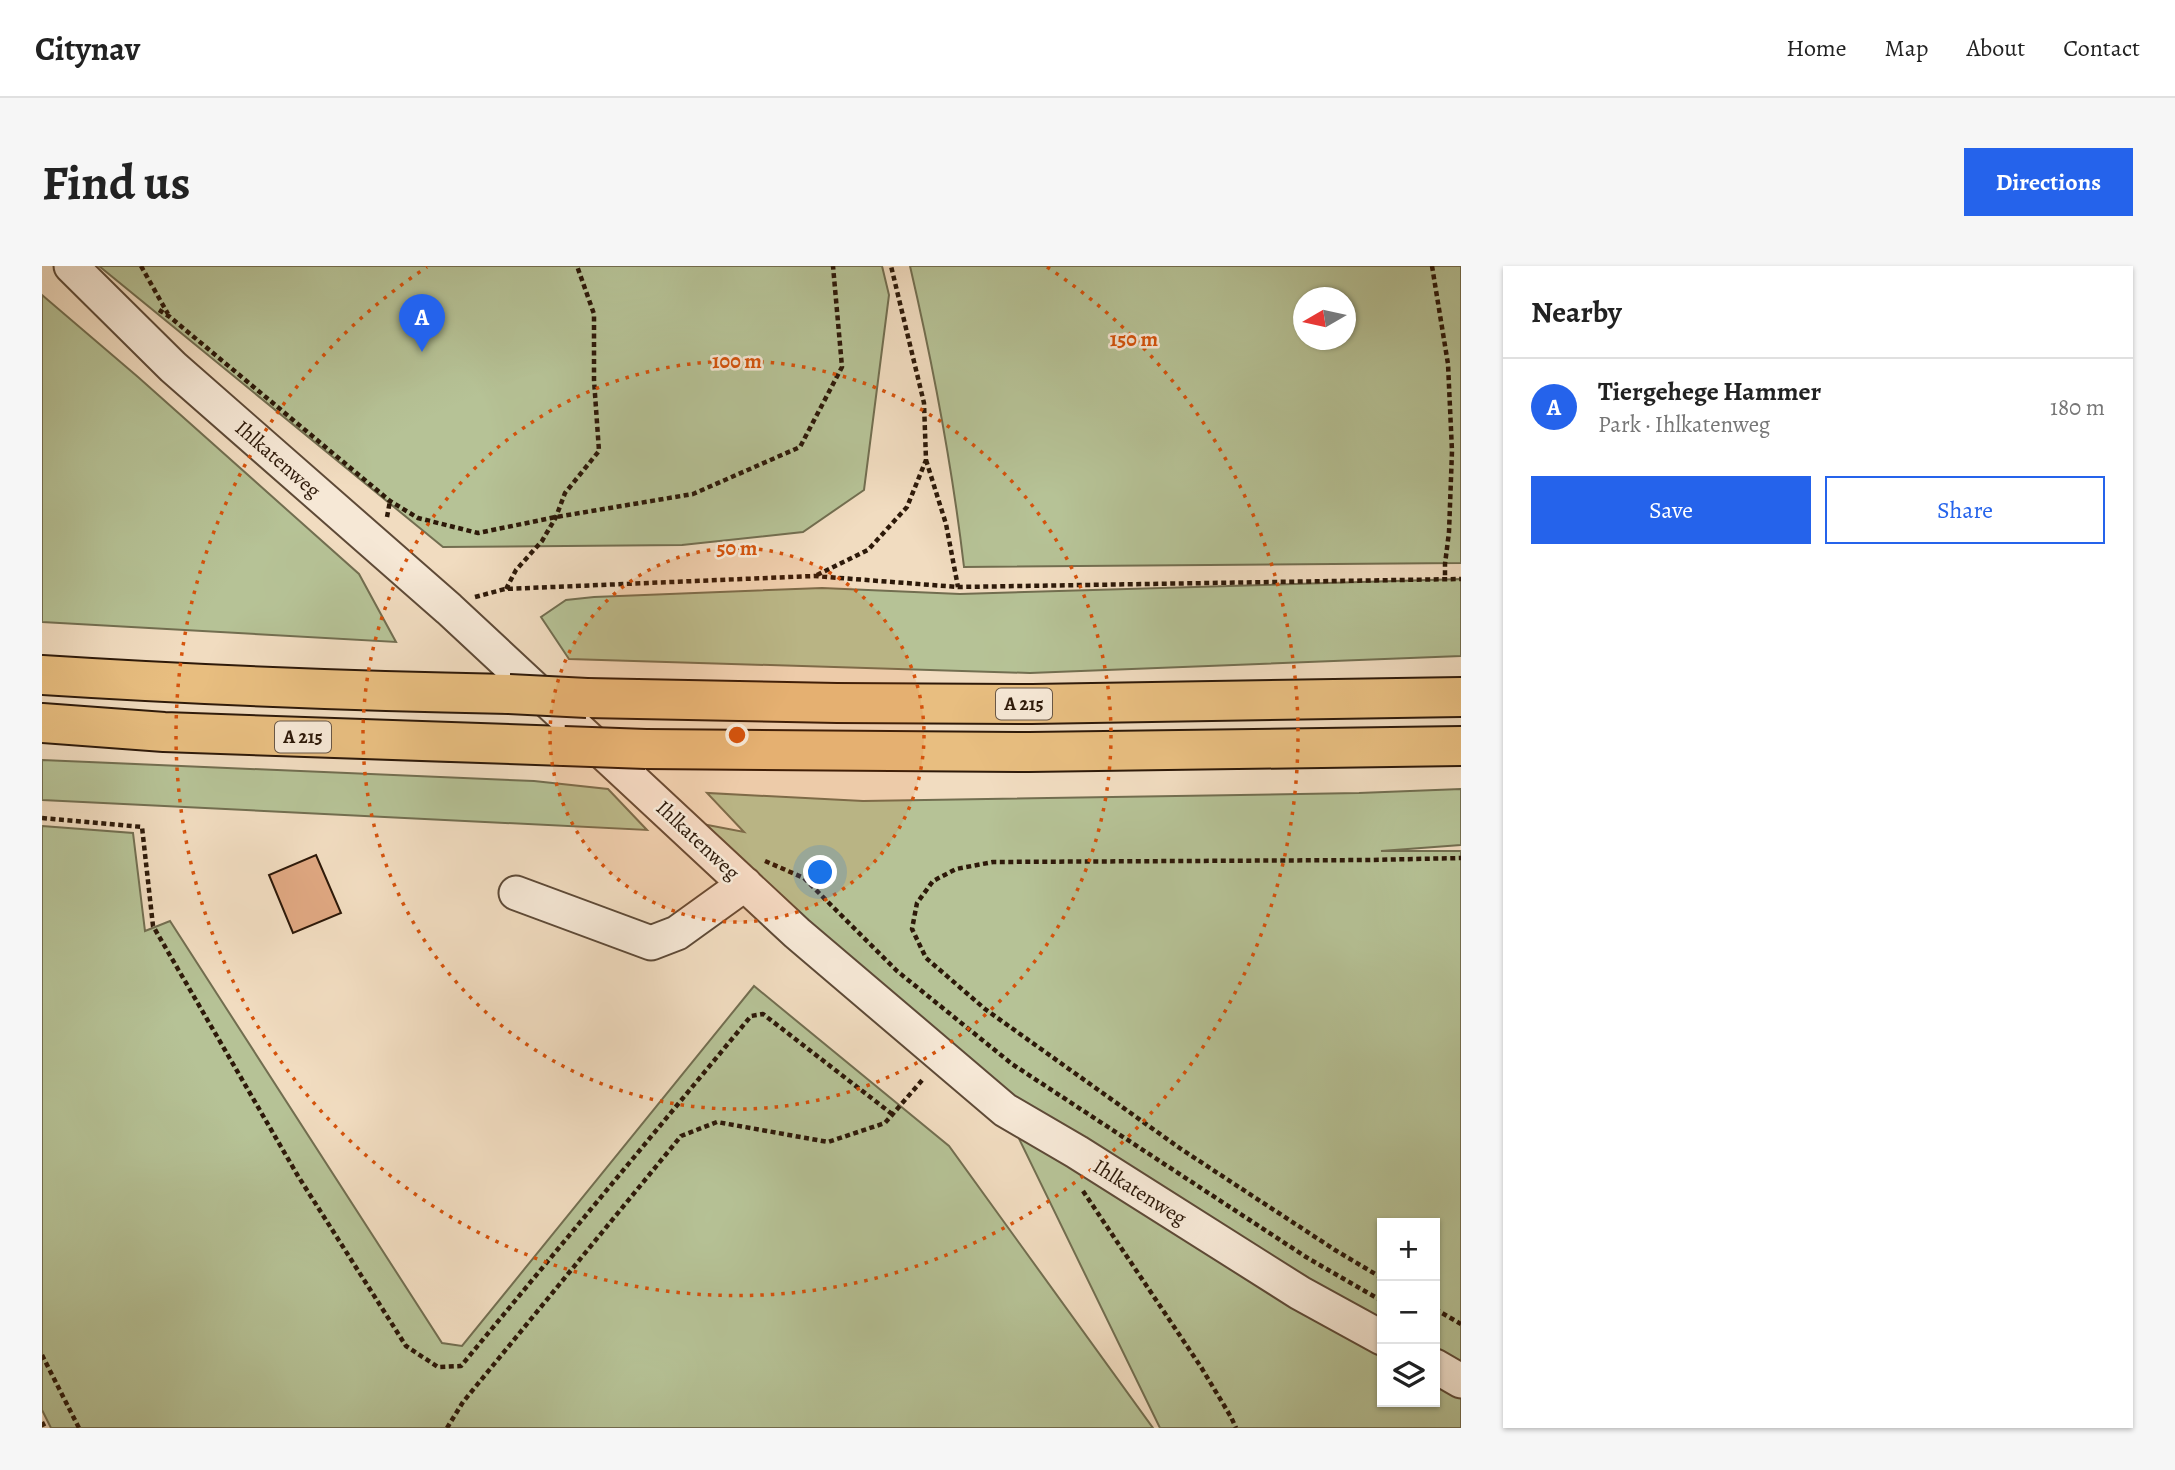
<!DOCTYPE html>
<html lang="en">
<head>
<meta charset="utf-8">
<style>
	:root { --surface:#fff; --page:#f6f6f6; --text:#222; --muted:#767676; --line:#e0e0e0; --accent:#2563eb }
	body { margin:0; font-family:Alegreya,serif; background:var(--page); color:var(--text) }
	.controls { position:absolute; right:21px; bottom:21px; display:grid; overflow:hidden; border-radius:0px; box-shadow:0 2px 5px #0004 }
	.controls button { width:63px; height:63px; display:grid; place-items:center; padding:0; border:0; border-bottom:2px solid var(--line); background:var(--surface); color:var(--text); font:35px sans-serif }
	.compass { position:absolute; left:1251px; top:21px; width:63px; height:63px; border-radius:50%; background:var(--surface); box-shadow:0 2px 5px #0004; rotate:261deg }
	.you { position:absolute; left:779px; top:607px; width:24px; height:24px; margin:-18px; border:5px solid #fff; border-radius:50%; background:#1a73e8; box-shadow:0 0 0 10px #1a73e833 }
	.badge { display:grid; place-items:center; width:46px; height:46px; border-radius:50%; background:var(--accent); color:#fff; font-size:23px; font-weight:700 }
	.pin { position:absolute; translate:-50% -58px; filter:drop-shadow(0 2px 4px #0008) }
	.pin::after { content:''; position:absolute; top:37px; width:24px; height:21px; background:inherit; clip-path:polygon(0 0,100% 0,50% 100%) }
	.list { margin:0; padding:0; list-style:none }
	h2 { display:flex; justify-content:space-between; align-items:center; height:91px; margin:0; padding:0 28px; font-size:30px }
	h2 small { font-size:23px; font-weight:400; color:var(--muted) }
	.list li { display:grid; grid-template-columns:46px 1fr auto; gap:21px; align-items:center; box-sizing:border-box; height:98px; padding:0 28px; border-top:2px solid var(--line) }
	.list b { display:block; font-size:26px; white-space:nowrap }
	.list p { margin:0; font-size:23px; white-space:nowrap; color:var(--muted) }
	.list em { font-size:23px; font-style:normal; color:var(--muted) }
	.actions { display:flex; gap:14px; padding:21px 28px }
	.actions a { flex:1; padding:16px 0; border:2px solid var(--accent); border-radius:0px; text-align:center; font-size:24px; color:var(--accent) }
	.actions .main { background:var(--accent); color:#fff }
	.icon { flex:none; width:38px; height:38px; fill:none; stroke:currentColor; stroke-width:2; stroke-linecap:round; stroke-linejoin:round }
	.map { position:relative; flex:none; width:1419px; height:1162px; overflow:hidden; border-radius:0px }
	header { display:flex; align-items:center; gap:42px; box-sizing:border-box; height:98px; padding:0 35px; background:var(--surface); border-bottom:2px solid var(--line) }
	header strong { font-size:33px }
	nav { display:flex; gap:38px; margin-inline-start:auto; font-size:24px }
	.intro { display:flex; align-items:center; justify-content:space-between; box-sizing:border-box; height:168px; padding:0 42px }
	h1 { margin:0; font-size:49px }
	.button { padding:18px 32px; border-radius:0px; background:var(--accent); color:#fff; font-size:24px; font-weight:700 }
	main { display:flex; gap:42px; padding:0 42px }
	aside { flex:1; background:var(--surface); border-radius:0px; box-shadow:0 2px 5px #0004 }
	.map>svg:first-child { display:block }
</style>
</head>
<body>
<header>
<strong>Citynav</strong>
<nav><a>Home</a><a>Map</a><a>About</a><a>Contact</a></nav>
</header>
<div class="intro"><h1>Find us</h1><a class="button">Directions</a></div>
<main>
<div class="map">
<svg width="1419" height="1162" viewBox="0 0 1419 1162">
	<rect width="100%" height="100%" fill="#f1dcc0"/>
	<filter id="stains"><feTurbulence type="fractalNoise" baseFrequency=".00286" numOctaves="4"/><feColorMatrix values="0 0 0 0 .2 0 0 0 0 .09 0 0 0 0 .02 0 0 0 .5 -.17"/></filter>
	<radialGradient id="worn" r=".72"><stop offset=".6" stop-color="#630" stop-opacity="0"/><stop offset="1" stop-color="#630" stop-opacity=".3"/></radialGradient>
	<!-- green -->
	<path fill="#b6c296" stroke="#726e50" stroke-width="2" fill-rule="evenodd" d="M57 0H840L847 29 822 224 761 266 640 279 401 281Z
		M868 0H1419V297L922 301C910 199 891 99 868 0ZM1262 32H1304V74H1262Z
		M0 29 96 111 317 308 354 376 0 356Z
		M1419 313V390L988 407 527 393 499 351 524 334 552 331 780 322 918 328Z
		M0 494 492 515 566 523 605 564 0 534Z
		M1419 523V579L1339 585H1419V1162H1118L963 844 634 553 702 566 665 527 821 535 1317 527ZM1340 957H1393V1136H1340Z
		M0 560 91 567 103 665 128 655 400 1077 420 1080 712 720 907 880 1111 1162H9L0 1144Z"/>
	<!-- building -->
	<path fill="#e0a882" stroke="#2d1909" stroke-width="2" d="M274 589 299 647 251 667 227 609Z"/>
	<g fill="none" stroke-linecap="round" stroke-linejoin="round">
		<!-- minor casing -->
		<g stroke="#5e4a37" stroke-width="37">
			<path id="minor" d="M29 0 131 101 407 343 755 667 963 844 1035 886 1258 1027 1340 1072
				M474 627 609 677 635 667 703 618
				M1393 1100 1419 1115"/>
		</g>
		<!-- highway casing -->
		<g stroke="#2d1909" stroke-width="42">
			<path id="highway" d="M0 409C156 419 311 425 467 428
				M545 432 795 437 990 438 1419 431
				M0 457 122 466 522 480
				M604 483 987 486 1419 480"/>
		</g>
		<!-- path -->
		<path stroke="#2d1909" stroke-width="4.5" stroke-dasharray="5 3.5" stroke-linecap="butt" d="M99 0 126 48
			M1390 0 1406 98 1410 185 1407 266 1403 298V313
			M117 44 128 51 348 235 376 252 436 267 514 251 651 228 758 181 800 101 791 0
			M884 194 904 258 916 321
			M345 251 348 235
			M775 309 826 284 865 241 884 194 882 137 849 0
			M464 323 474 304 500 275 514 251 523 227 557 185 552 114V48L535 0
			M433 331 463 323 772 310 916 321 1419 313
			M0 552 100 561 111 660 256 910 364 1080 396 1101 419 1100 709 750 721 748 850 848
			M723 595 762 612 855 705 970 798 1264 991 1340 1035
			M1041 925 1159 1101 1189 1151 1194 1162
			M1340 1012 1293 984 1139 883 943 743 884 692 870 663 875 637 891 615 914 603 951 596 1328 594 1419 592
			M1393 1043 1419 1058
			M0 1089 37 1162
			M0 1156 3 1162
			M405 1162 421 1136 639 870 675 856 786 876 843 857 882 812"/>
		<!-- minor -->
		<use href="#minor" stroke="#f6e8d6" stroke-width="33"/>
		<!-- highway -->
		<use href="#highway" stroke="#e8be80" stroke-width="38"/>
		<!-- highway-bridge casing -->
		<g stroke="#2d1909" stroke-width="42" stroke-linecap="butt">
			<path id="highway-bridge" d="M467 428 545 432
				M522 480 604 483"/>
		</g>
		<!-- highway-bridge -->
		<use href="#highway-bridge" stroke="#e8be80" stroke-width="38"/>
	</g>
	<!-- distance rings -->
	<circle cx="695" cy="469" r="187" fill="#d5530c" fill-opacity=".12"/>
	<g fill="none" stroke="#d5530c" stroke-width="3.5" stroke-dasharray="3.5 7">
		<circle cx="695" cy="469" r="187"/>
		<circle cx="695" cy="469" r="374"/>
		<path d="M1005 1A561 561 0 1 1 385 1"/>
	</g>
	<g text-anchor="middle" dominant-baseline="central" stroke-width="5" stroke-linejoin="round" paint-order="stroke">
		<!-- shield labels -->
		<g fill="#f6e8d6" stroke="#695746" stroke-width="2">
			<rect x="954" y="422.5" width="56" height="31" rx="5"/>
			<rect x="233" y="455.5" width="56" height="31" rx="5"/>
		</g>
		<g font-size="19" font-weight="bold" fill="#2d1909">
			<text x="982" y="438">A 215</text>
			<text x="261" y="471">A 215</text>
		</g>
		<!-- street labels -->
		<g font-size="21" fill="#2d1909" stroke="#f6e8d6">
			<text transform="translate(236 193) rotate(41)">Ihlkatenweg</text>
			<text transform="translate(656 574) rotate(43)">Ihlkatenweg</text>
			<text transform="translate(1098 926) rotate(32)">Ihlkatenweg</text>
		</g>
	</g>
	<circle cx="695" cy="469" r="10" fill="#d5530c" stroke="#f6e8d6" stroke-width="3.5"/>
	<g font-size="21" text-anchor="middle" font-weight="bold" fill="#d5530c" stroke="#f6e8d6" stroke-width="5" stroke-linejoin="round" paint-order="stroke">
		<text x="1092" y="80">150 m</text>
		<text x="695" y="102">100 m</text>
		<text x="695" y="289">50 m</text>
	</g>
	<rect width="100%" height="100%" filter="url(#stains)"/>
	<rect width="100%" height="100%" fill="url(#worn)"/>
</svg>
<div class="controls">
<button>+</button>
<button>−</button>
<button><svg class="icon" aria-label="layers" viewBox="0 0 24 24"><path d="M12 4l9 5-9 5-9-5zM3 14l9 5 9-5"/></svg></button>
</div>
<svg class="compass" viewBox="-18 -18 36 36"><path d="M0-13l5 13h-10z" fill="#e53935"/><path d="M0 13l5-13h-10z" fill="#767676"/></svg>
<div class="you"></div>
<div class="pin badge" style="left:380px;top:86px">A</div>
</div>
<aside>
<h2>Nearby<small></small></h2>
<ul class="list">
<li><span class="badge">A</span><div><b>Tiergehege Hammer</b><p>Park · Ihlkatenweg</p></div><em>180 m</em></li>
</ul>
<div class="actions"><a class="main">Save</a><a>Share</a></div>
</aside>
</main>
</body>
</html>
